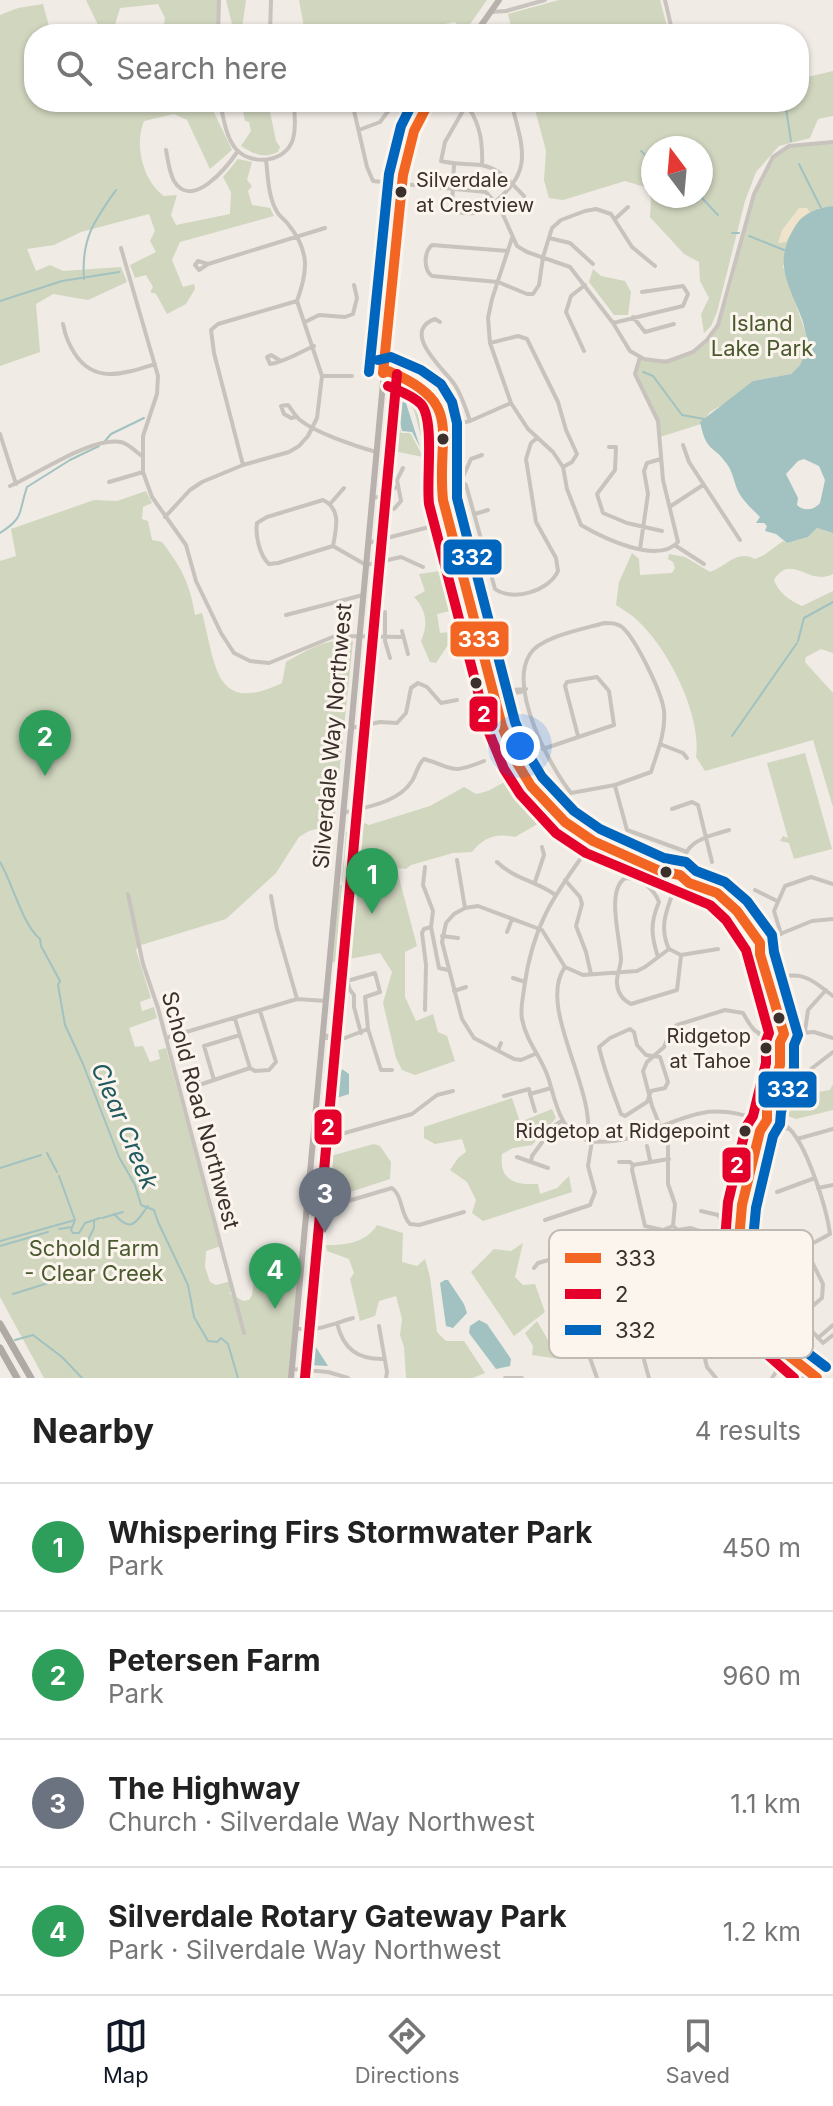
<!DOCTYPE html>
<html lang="en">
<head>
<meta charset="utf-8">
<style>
	:root { --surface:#fff; --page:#f6f6f6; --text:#222; --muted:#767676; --line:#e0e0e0; --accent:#111827 }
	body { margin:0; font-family:Inter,sans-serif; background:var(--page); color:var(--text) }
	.compass { position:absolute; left:641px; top:136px; width:72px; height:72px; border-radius:50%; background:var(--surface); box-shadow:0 2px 6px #0004; rotate:344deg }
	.you { position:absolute; left:520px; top:746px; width:28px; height:28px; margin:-20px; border:6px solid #fff; border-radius:50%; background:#1a73e8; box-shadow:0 0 0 12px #1a73e833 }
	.badge { display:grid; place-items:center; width:52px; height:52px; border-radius:50%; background:var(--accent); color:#fff; font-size:26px; font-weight:700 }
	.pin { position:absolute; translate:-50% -66px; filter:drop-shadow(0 2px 4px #0008) }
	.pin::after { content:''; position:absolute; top:42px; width:28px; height:24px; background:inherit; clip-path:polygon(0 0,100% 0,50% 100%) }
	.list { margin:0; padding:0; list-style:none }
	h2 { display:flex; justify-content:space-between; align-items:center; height:104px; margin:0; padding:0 32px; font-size:34px }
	h2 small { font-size:26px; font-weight:400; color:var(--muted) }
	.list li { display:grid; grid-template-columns:52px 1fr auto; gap:24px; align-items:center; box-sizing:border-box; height:128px; padding:0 32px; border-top:2px solid var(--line) }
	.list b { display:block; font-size:30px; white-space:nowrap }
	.list p { margin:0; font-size:26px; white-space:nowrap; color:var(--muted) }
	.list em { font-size:26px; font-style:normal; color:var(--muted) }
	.icon { flex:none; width:44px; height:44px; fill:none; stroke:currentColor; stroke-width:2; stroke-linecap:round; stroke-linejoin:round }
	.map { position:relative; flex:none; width:833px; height:1378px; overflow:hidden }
	.search { position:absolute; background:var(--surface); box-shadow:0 2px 6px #0004; left:24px; right:24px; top:24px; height:88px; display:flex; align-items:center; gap:20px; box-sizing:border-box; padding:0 28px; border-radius:32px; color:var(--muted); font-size:30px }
	.sheet { height:616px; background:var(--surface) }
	nav { display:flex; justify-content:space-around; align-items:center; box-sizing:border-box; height:112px; border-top:2px solid var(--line); background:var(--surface); font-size:22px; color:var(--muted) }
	nav a { display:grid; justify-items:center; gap:4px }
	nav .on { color:var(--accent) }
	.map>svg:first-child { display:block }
</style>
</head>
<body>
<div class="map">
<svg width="833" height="1378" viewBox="0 0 833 1378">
	<rect width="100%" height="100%" fill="#f0ebe5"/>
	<!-- green -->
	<path fill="#d1d6bf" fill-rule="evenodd" d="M86 0H219L218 34H196L163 29 165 18 158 4 120 8 114 28 115 34H107L105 29 98 25Z
		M226 0H246L242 29 234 32Z
		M299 0H487L463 34 455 22 395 34H299L304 27Z
		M559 0H660L669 34H513L508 14Z
		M43 4 51 34H34V102H209L232 150 210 169 187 120 174 114 144 121C134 145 143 181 164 196L177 195 171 215 176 225 230 214 231 192 223 177 238 159 252 162 247 180 252 186 248 191 252 205 270 208 274 216 180 242 172 260 183 287 194 284 195 289 186 304 167 314 156 294 150 292 153 287 146 275 135 278 130 265 156 252 150 241 155 231 149 214 81 232 54 245 27 249 36 271 50 265 63 271 121 267 127 282 88 300 53 294 36 304 40 352 0 366V15L18 8Z
		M833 71V116L818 119 810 138 779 146 756 172 745 201 717 312 711 326 704 333 701 314 709 298 700 281 699 262 684 254 650 217 651 199 648 188 625 181 563 200 549 198 544 180 546 151 533 102H688L689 104 699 102H799V79ZM653 148H701V196H653Z
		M239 102H268L276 141 280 147 278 152C263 159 254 154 241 146L251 131 249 122 245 121 242 105H237Z
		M833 142V206L819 208 783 266 809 343 800 365 791 374 753 381 734 398 710 412 701 424 660 437 658 421 635 374 640 357C733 377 731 265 750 205 753 196 759 186 763 177 766 170 769 161 775 156 789 141 814 144 833 142Z
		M593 269 601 276 625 281 631 292 628 315H614L589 282Z
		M393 388C424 403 428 412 430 446L424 448 414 410 406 399 397 398 394 402 393 416 398 420 401 433H410L412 436 423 457 384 449 390 389Z
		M146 491 152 503 143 507 142 519 148 521 152 540 162 542C181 567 190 583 195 615L202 613C216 664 214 716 282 683L286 662C307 650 328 637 353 641L334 824 309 831 299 837 276 873 226 919 138 946 136 950 151 998 140 1002 142 1011 154 1007 157 1018 129 1028 135 1047 143 1046 150 1062 160 1059 158 1050 166 1048 221 1246 206 1251 205 1267 210 1282 216 1285 231 1281 234 1291 229 1293 243 1301 249 1300 252 1295 255 1272 293 1260H302L291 1378H44L0 1297V561L16 556 11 529 94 500 117 501Z
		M817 528 833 533V574C809 587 791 552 774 580 778 592 790 601 802 606L833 591V653L821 649 806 657 805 662 833 693V807L813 740 705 771 696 757C702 715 668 648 637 620 631 614 623 610 616 605L619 582 632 553 639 559 640 575 672 573 675 568 673 562 668 559 669 554 685 557 710 572C727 566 737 549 755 559L764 555 783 541 787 543 808 537Z
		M447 570 455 610 437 614 440 633 461 631 463 640 450 642 436 663 430 662 421 641C428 626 427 610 414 597L425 591 419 574Z
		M805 753 832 849 794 859 789 843 780 841 783 836 788 838 767 763Z
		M508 780 523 803 541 822 515 837C496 833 484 837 472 852L453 853 411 865 406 869 397 868 342 882 346 832 364 823 369 825 430 806 464 787 476 794 488 791Z
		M397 870 417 946 405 952V997L416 1021 433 1014 438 1032 447 1036 455 1061 415 1075 402 1070 396 1058 383 1003 392 972 380 953 330 963 337 886Z
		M833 1084V1110L796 1119 775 1111 785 1086 808 1094 830 1090Z
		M512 1098 520 1122 552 1109 556 1118 532 1145 513 1148 502 1154C499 1180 514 1185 538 1184L540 1194 557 1188 569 1176 572 1192 483 1221 472 1213 476 1200 467 1182 450 1170 458 1158 466 1152 462 1139 435 1144 424 1138V1127Z
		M374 1144 380 1146 391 1162 390 1179 344 1194 318 1198 321 1155H334Z
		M377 1225 403 1233 402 1262 417 1266 425 1259 430 1277 437 1332 446 1341H464L485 1373 473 1378H406L404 1347 400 1335 402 1319 396 1296 379 1301 375 1316 360 1321 350 1279 354 1273 349 1259 327 1251 326 1245C346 1245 366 1243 377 1225Z
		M523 1243 515 1277 523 1285 535 1284 545 1312 514 1336 471 1272 494 1249 511 1251Z
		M537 1321 559 1359 532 1355 533 1346 525 1333Z"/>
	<!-- sand -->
	<path fill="#efe3cc" d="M799 208H807L810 212 800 219 786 242 778 243 782 230Z"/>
	<!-- water -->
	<path fill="#a1c2c1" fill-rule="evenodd" d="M833 206V533L817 528 808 537 787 543 776 534 765 531 767 526 764 523H756L760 517C753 510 744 502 739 493 734 484 734 474 727 464 712 443 707 454 700 422L753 381 791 374 800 365 809 343C805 335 805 327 802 319 788 282 772 263 796 225 804 213 819 207 833 206ZM804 459 819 466 825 480 820 503C814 510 804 512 797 505L798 498 786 474 798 461Z
		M400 401 406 403 420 447 412 432 402 431 396 404Z
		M342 1069 349 1074V1094L337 1098 335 1090Z
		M445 1280H448L464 1304 467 1313 453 1328 446 1326 440 1283Z
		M479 1320 487 1324 511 1359 510 1366 496 1369 469 1333 470 1326Z
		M304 1340 312 1341 328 1366 309 1365 302 1360Z"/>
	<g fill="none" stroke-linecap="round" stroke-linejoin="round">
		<!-- stream -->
		<path stroke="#a1c2c1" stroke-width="2" d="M785 102 791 141
			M641 151 653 162
			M799 164 822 210
			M700 196 718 215
			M732 233H739
			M749 236 784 250
			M84 279C81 239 94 221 116 190
			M0 301 62 281 119 272
			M643 372 653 376 682 415 704 419
			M105 441 111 434 144 418
			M0 533C25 517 18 513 27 487L70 460 99 446
			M798 641 804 618 833 602
			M732 736 797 643
			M0 862C13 884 22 924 40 939L41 946 60 981 58 985 65 1025 83 1064 119 1157 135 1185 141 1205 154 1210 158 1222 188 1285 194 1317 208 1341 217 1342 221 1338 228 1344 238 1378
			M47 1153 57 1172
			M0 1168 41 1155
			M59 1176 75 1220 71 1230 73 1233H79L85 1223 100 1218
			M114 1214C132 1234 136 1222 148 1206
			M102 1218 123 1212
			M59 1229 72 1227
			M0 1241 75 1220
			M87 1242 94 1228V1221
			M0 1246 48 1232
			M13 1294 90 1270
			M15 1340 33 1335 62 1357 82 1378"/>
		<!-- minor -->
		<path stroke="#c9c3be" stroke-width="4" d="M665 0 673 34
			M491 12 506 11 545 0
			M149 34C161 24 181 31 196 34
			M218 34 219 0
			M270 34 271 0
			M220 102C223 116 226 138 236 149 251 166 286 163 293 139 296 128 295 114 293 102
			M352 102 367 167 373 181 486 192 500 208 517 246 527 252 570 267 613 323 630 351 644 359 666 362 693 352 707 340 718 325 754 194 773 157 789 146 833 142
			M468 102 445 142 441 161C455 165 467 163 481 165 500 168 511 183 524 196
			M466 105C480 121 483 144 482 165
			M359 130 380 122 395 102
			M166 150C168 160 169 172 174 181 192 211 227 167 238 151
			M454 165 452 206 454 211C464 214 476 214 485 210 534 173 525 155 511 102
			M615 219 628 207
			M512 238 492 299 488 318 490 343 511 403 528 429 553 452 563 467 567 489 581 525C603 538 658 565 678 542L663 480 658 421 635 374 640 357
			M549 238 570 243 593 264
			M121 248 158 376 157 394 143 436V472L152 497 186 545 196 581 221 633 234 653 250 661 269 663 335 636 402 637
			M508 251 432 245C424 252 423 269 432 276L498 282 527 294H533L539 285 543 257 552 228 561 220 585 211 596 209 611 214 632 247 655 266
			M208 264 199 270 195 265 198 261 208 264 325 228
			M633 317 645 332 674 324
			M305 322 319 315 345 317 353 314 357 298 354 285
			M440 322 435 319C399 332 446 371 455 385 462 396 466 409 470 421
			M613 323 683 306 688 294 683 286 642 292
			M63 324C65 335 69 345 75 354 95 385 126 373 155 364
			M490 343 518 336 527 339 558 402 566 430 577 454 572 462 563 467
			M584 351 566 312 571 296 585 285
			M281 361 271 355 267 357 270 364C285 362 300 352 314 346
			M323 376H352
			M296 417 291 418 284 414 281 406 288 405C292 410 295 416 300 420 316 433 355 446 376 452
			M436 428 470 421 511 403
			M0 434 16 484
			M683 445 689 462 740 540
			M609 447H616L615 470 597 494 603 513 627 523 662 531
			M243 465 214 353 211 330 218 324 297 301
			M441 475 457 477 466 485 495 589C513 602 549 591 558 571L556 558 536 522 526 459 531 443 537 438
			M462 479 471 459 482 455
			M109 482 143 472
			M10 486C38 474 90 437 121 442 129 444 135 451 142 456
			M372 498 383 496 398 486
			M330 504 344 488
			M671 506 703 485
			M394 509 401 501 397 480 403 468
			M475 514 488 510
			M165 517 190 490 202 482 243 465 289 452 299 446 308 436 317 418 322 376 297 301C308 271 310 251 288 224 284 218 279 217 276 210 268 195 268 176 266 160
			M368 543 433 526
			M333 546C336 529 342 509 323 500L267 517 257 523C255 536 260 556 269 564L278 563 333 546 366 565 401 557 423 567
			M676 546 704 564
			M640 549 648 494 644 471 647 463 661 459
			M486 557 501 554
			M385 612V641L390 658
			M286 615 363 595
			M604 623C611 623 617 623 622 627 636 639 662 693 664 711 666 732 657 753 651 772L615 785 571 793C549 765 508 688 530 654 541 636 585 629 604 623Z
			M402 631 408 654
			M494 695 521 692 526 689
			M486 697 499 691 526 689
			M351 728 380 722 397 723 406 713 411 688 418 683 427 687 441 703 457 700
			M660 744 683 753 687 758
			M543 749 614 725 609 691 597 677 567 682 565 686 578 736
			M615 786 627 830 687 852
			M672 809 692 802 698 805 712 862
			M343 813C366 807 398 803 412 781 417 773 417 765 424 759 455 768 450 775 484 761
			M589 847C553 896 532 927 524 989 523 998 520 1009 522 1019 527 1044 542 1057 549 1080 556 1104 561 1136 591 1141 632 1147 664 1120 702 1113 721 1109 738 1114 756 1118
			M457 860 465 908
			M497 862C513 878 535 881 554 894
			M425 867 423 885 433 911 431 927 439 968 448 970
			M682 876C680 842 702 838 729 830
			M565 880 580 897 582 904 576 926 586 952 591 974
			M535 882 544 855 542 847
			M755 890 777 901
			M128 894 143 964 158 1008 244 1333
			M271 896 277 929 297 999
			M507 932 512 919
			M781 934 774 911 785 886 811 877 833 884
			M442 936 458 938
			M757 940 763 941 812 921 833 919
			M669 949C659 928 666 911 674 890L678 887
			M658 957C651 935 650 923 659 902 653 887 640 878 625 878 606 891 620 937 621 959 621 967 616 976 617 984 618 994 623 1000 631 1004L677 990 681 956
			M565 967C536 1007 598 1091 587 1140
			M513 978 525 982
			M769 980C802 970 808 977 833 996
			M454 991 466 987
			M425 1010 426 965 422 933 424 929 431 927
			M630 1029 634 1032 637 1045 646 1055 660 1057 668 1082 665 1088 651 1091 647 1102 625 1116 621 1114C613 1092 604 1070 599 1047L610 1038Z
			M805 1031 808 1010 826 990
			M361 1033 354 1007V995L350 990 347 981 375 973 380 992 365 997 368 1029 381 1070H392
			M759 1034 772 1031
			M784 1034 814 1032 833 1038
			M166 1038 297 999 326 1001
			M322 1038H338L323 1035
			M338 1038H345L368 1029
			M498 1050 501 1043
			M535 1054 521 1060 514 1059 474 1038 462 1019 442 942 446 923 454 914 465 908 478 906 542 930 565 967 583 975 637 971 645 967 669 949 681 955 718 949
			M250 1068 255 1071 269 1070 276 1062 260 1011
			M811 1069 833 1052
			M197 1076 199 1085 250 1068 235 1019
			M214 1080 204 1046 240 1035
			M530 1094 535 1111
			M504 1096 529 1089 530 1094 551 1088
			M768 1119C773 1121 781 1123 786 1126 806 1140 827 1210 830 1234
			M765 1123 789 1129
			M797 1139 833 1129
			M313 1142 412 1114 437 1095 453 1091
			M647 1146 650 1160
			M517 1157 531 1162
			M669 1159 633 1165 632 1170 645 1226 663 1230 673 1226
			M619 1162H630L633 1165
			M548 1168 531 1162 532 1156 554 1126 563 1120
			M818 1188 833 1185
			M777 1192 815 1178
			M307 1206 328 1207 392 1188C403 1196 400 1214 410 1224L419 1225 464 1212
			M701 1211 718 1215 721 1219 719 1237 708 1246
			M545 1220 590 1205 595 1192 588 1166 592 1141
			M673 1226 675 1204 668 1184V1146L652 1106 643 1071 647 1062 664 1047 671 1030 677 1025 725 1010 743 1013C751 1027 755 1036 772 1036
			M673 1226 678 1230 690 1228 719 1237
			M775 1266 780 1261 830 1234
			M534 1268 538 1263 595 1247 611 1249 615 1256 649 1378
			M560 1300 574 1343 590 1358 597 1378
			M553 1302 579 1293 599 1276 619 1270
			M799 1317 823 1343 833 1335
			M337 1323C343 1349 358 1360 385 1359
			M379 1326 387 1372 386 1378
			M295 1328C314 1333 335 1323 353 1318
			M818 1338 833 1325
			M774 1339 822 1298 823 1284 805 1248
			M292 1369 328 1372 348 1378
			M505 1378H522
			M716 1378 707 1367 705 1359 740 1332 747 1336 774 1367 776 1372 772 1378"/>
		<!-- major -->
		<path stroke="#b8b1ad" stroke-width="6" d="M475 34 499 0
			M383 373 388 371C472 397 432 440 443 500 457 553 470 607 484 660 512 762 528 819 635 859 648 864 660 872 674 875
			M383 373C393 386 414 386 425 400 447 429 428 468 435 501L472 648 495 726 513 773 543 813 571 837 618 862 671 880
			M683 879C691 884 699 884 707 888 729 898 746 918 755 939
			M681 886C704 891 740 915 749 937
			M759 948 757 940 750 942 775 1021 774 1028
			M759 948 780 1028
			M772 1033a6 6 0 1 1 12 0a6 6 0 1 1-12 0Z
			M774 1039 775 1051 762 1111 757 1118C758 1137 746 1159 742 1177 718 1270 730 1315 804 1378
			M781 1039 780 1065 767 1110 766 1122 760 1131C756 1160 745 1187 740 1215 731 1264 748 1309 779 1347 789 1359 805 1368 817 1378
			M291 1378 401 188 411 140 429 102"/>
		<!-- highway -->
		<path stroke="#afaaa4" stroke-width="7" d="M0 1324 31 1378
			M0 1348 17 1378"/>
		<!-- bus-1 casing -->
		<g stroke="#fbf5ee" stroke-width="16">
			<path id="bus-1" d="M383 373 388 371C466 403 436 432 443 500L502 726 517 763 531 786 565 822 593 841 660 871 680 875 689 883 717 893 737 911 760 943V954L784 1034 780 1042V1065L767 1110V1120L760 1131 742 1205 738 1251 744 1285 759 1317 783 1351 817 1378
				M383 373 403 175 414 131 429 102"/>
		</g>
		<!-- bus-2 casing -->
		<g stroke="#fbf5ee" stroke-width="16">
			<path id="bus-2" d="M388 386C399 391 412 395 421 404 435 420 426 479 429 504L488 730 504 769 520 794 556 833 586 853 710 905 726 920 746 950 769 1033 766 1041V1063L753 1116 746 1127 728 1202 724 1253 731 1289 746 1324 769 1356 794 1378
				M305 1378 397 374"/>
		</g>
		<!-- bus-3 casing -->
		<g stroke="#fbf5ee" stroke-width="16">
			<path id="bus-3" d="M378 360 391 357 421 370 441 384 452 402 457 423V498L515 722 530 757 542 777 574 811 600 829 664 858 686 862 696 871 725 882 747 901 772 935 774 952 798 1035 794 1045V1068L781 1112 780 1124 773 1136 756 1208 752 1250 758 1281 780 1325 797 1345 826 1367
				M369 372 389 174 401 126 413 102"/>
		</g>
		<!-- bus-1 -->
		<use href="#bus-1" stroke="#f26522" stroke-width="10"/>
		<!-- bus-2 -->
		<use href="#bus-2" stroke="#e4002b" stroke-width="10"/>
		<!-- bus-3 -->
		<use href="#bus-3" stroke="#0065bd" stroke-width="10"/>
	</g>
	<!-- markers -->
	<g fill="#3b302b" stroke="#fbf5ee" stroke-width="3">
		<circle cx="401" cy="192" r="7"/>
		<circle cx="443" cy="439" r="7"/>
		<circle cx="476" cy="683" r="7"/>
		<circle cx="666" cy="872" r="7"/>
		<circle cx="779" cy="1018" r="7"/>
		<circle cx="766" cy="1048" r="7"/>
		<circle cx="745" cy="1131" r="7"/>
	</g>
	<g text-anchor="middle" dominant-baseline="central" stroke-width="6" stroke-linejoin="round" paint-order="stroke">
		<!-- bus labels -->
		<g font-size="20" fill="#3b302b" stroke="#fbf5ee" text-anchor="end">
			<text x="416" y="180" text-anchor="start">Silverdale<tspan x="416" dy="25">at Crestview</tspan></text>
			<text x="751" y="1036">Ridgetop<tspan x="751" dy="25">at Tahoe</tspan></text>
			<text x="730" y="1131">Ridgetop at Ridgepoint</text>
		</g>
		<!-- park labels -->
		<g font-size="22" fill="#4a5a2e" stroke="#fbf5ee">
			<text x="762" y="323">Island<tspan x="762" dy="25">Lake Park</tspan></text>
			<text x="94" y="1248">Schold Farm<tspan x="94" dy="25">- Clear Creek</tspan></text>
		</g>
		<!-- street labels -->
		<g font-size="22" fill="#3b302b" stroke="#fbf5ee">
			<text transform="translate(332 736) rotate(-85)">Silverdale Way Northwest</text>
			<text transform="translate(201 1110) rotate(75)">Schold Road Northwest</text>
		</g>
		<!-- water labels -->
		<g font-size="24" font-style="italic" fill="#1f5a5e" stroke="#fbf5ee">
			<text transform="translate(125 1126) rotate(67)">Clear Creek</text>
		</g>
	</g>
	<!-- legend -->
	<rect x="549" y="1230" width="264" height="128" rx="12" fill="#fbf5ee" stroke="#c1bab4" stroke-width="2"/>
	<rect x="565" y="1253" width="36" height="10" fill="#f26522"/>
	<rect x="565" y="1289" width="36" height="10" fill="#e4002b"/>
	<rect x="565" y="1325" width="36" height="10" fill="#0065bd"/>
	<g font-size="22" fill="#3b302b">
		<text x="615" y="1266">333</text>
		<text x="615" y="1302">2</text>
		<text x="615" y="1338">332</text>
	</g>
	<g stroke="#fbf5ee" stroke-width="3">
		<rect x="442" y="538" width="61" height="38" rx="8" fill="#0065bd"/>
		<rect x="449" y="620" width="61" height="38" rx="8" fill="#f26522"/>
		<rect x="468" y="695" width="31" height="38" rx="8" fill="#e4002b"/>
		<rect x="757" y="1070" width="61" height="39" rx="8" fill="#0065bd"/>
		<rect x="313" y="1108" width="30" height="38" rx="8" fill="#e4002b"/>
		<rect x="721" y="1146" width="31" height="38" rx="8" fill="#e4002b"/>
	</g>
	<g font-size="22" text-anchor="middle" font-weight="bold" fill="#fff">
		<text x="472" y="565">332</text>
		<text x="479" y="647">333</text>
		<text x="484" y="722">2</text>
		<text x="788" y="1097">332</text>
		<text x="328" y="1135">2</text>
		<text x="737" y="1173">2</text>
	</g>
</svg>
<svg class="compass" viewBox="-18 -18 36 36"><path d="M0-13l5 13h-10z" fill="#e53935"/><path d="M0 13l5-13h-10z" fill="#767676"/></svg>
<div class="you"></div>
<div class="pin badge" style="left:372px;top:914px;background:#2e9e5b">1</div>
<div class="pin badge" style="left:45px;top:776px;background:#2e9e5b">2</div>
<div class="pin badge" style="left:325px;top:1233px;background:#6b7280">3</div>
<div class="pin badge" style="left:275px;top:1309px;background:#2e9e5b">4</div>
<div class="search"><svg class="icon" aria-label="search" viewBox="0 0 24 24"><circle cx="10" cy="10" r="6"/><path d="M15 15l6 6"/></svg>Search here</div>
</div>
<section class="sheet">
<h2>Nearby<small>4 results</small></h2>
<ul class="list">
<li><span class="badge" style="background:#2e9e5b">1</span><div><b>Whispering Firs Stormwater Park</b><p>Park</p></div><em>450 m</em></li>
<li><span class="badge" style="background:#2e9e5b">2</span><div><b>Petersen Farm</b><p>Park</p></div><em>960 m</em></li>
<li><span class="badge" style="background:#6b7280">3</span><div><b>The Highway</b><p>Church · Silverdale Way Northwest</p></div><em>1.1 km</em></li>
<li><span class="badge" style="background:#2e9e5b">4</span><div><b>Silverdale Rotary Gateway Park</b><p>Park · Silverdale Way Northwest</p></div><em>1.2 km</em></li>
</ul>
</section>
<nav>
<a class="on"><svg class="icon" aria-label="map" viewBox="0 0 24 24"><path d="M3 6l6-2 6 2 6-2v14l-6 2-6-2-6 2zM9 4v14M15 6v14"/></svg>Map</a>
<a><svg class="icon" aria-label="directions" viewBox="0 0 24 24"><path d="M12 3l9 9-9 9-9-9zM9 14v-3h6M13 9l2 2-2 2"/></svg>Directions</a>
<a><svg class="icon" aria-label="saved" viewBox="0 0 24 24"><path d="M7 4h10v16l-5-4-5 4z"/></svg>Saved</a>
</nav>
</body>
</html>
